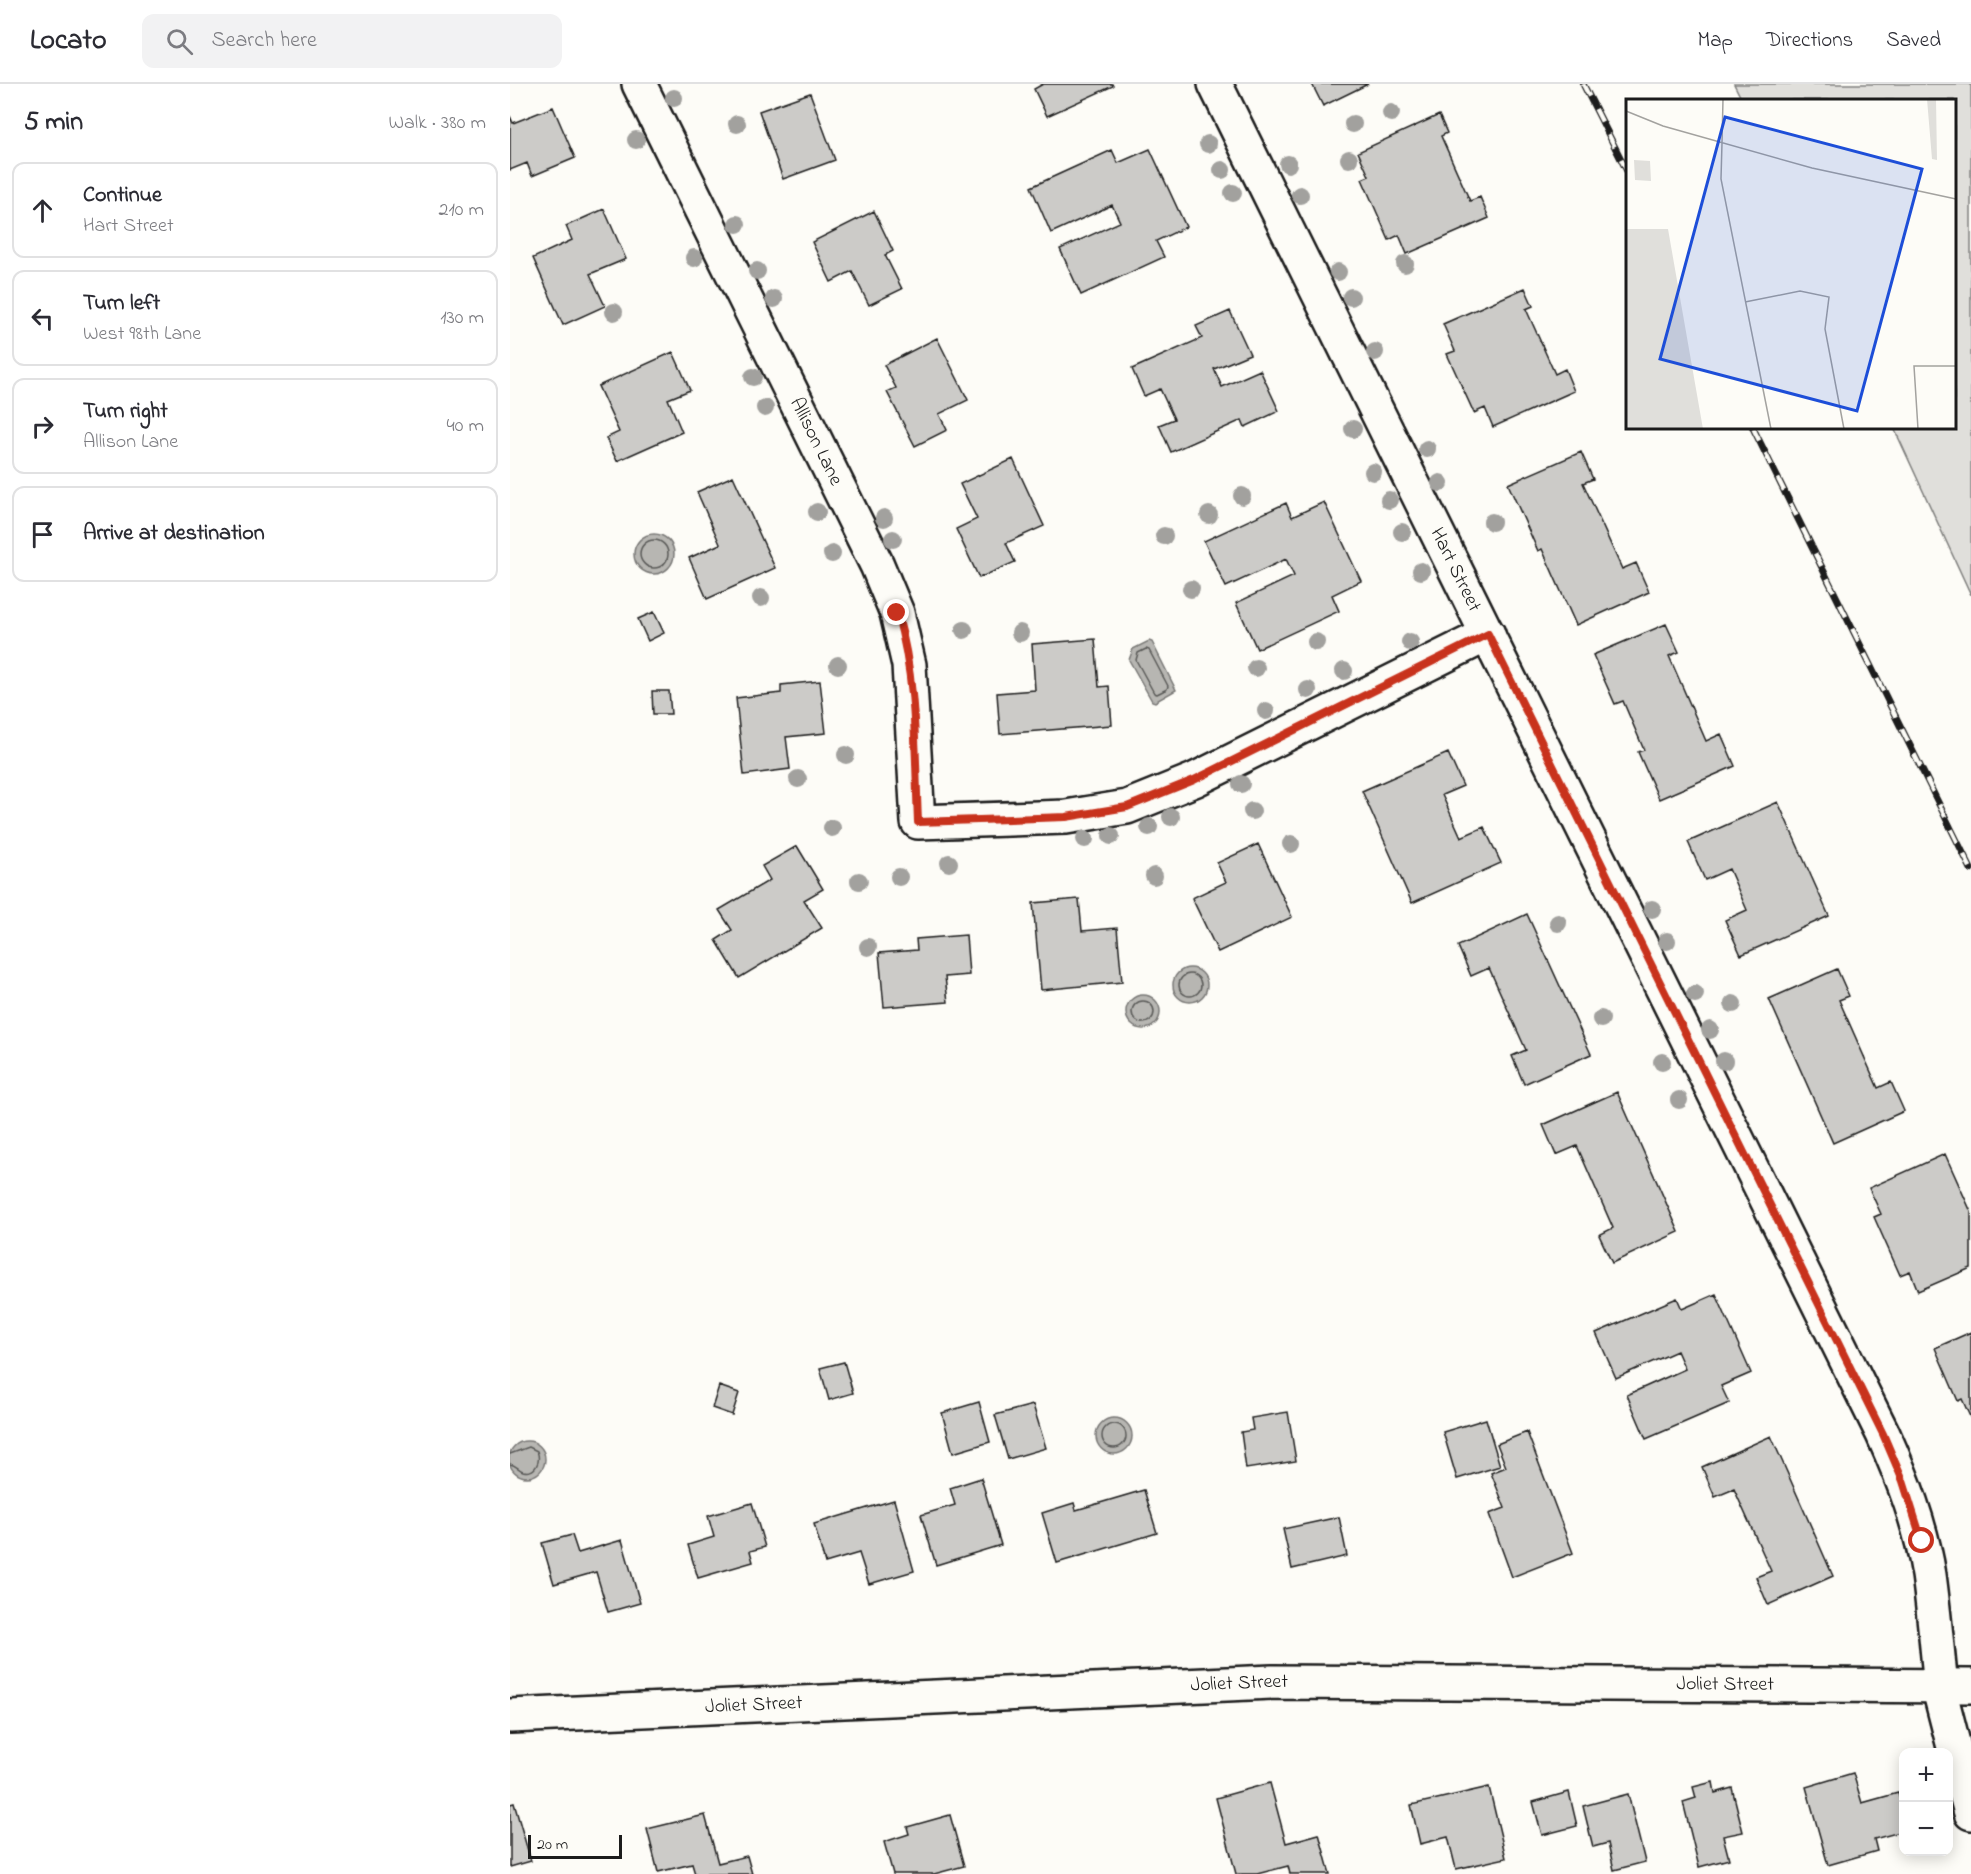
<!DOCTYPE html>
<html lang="en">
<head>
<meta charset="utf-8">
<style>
	:root { --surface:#fff; --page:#f2f2f3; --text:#2b2b33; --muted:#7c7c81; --line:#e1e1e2 }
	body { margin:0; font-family:"Indie Flower",sans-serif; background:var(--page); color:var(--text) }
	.controls { position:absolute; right:18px; bottom:18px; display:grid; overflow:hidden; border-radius:12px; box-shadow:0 3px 15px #0003 }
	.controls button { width:54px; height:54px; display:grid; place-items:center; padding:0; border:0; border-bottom:2px solid var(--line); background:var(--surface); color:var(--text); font:30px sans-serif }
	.scale { position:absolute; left:18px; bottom:15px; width:94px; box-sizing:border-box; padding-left:6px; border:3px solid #1c1c1c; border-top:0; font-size:16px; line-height:21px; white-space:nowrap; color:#1c1c1c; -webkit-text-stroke:4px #fdfcf7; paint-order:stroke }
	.stop { position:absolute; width:18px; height:18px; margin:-14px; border:4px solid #c8321e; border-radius:50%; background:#fff }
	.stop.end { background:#c8321e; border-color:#fff; box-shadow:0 2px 6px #0008 }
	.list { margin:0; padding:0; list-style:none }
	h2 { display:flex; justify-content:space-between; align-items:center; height:78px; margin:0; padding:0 24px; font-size:26px }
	h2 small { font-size:20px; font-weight:400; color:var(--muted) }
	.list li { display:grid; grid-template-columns:39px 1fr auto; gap:18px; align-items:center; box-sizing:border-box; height:96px; margin:0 12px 12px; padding:0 12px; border:2px solid var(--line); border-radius:12px }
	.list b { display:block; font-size:22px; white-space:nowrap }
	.list p { margin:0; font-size:20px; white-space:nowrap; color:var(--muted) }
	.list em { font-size:20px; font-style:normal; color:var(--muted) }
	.icon { flex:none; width:33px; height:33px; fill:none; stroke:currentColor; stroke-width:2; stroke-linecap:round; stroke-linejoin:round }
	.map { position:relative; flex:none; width:1461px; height:1790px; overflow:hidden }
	header { display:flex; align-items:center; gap:36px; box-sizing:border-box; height:84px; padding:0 30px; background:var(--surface); border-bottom:2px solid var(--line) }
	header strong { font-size:28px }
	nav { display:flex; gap:33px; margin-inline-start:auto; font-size:21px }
	.search { width:420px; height:54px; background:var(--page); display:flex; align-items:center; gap:15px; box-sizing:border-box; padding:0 21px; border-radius:12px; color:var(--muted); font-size:22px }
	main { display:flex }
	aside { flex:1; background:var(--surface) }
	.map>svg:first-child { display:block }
</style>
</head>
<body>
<header>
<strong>Locato</strong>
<div class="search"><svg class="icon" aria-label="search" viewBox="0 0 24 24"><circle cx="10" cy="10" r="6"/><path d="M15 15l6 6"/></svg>Search here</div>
<nav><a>Map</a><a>Directions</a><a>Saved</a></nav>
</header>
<main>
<aside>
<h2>5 min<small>Walk · 380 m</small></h2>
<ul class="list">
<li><svg class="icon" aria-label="ahead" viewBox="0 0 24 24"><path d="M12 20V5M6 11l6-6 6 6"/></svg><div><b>Continue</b><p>Hart Street</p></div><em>210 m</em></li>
<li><svg class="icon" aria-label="left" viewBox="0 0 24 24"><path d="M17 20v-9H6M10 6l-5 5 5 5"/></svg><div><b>Turn left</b><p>West 98th Lane</p></div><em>130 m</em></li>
<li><svg class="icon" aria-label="right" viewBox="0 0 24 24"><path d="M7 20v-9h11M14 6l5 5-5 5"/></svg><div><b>Turn right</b><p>Allison Lane</p></div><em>40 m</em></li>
<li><svg class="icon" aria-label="arrive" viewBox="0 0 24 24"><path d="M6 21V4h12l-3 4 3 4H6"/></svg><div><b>Arrive at destination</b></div></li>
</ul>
</aside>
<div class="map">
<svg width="1461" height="1790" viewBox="0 0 1461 1790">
	<rect width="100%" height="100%" fill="#fdfcf7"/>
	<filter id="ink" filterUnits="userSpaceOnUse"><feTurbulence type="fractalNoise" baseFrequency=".0167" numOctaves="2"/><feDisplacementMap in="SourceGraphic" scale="12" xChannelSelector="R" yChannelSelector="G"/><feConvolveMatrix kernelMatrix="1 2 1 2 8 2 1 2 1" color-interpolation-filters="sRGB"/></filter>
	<g filter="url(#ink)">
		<!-- green -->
		<path fill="#e0dfdb" stroke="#7e7e7c" stroke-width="1.5" d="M1224 0H1461V511L1384 344H1444V16H1232Z"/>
		<!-- water -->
		<path fill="#b7b6b2" stroke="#797876" stroke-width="1.5" d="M124 470a20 20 0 1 1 40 0a20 20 0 1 1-40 0Z
			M639 557 642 558 666 606 645 618 642 617 619 576 623 565Z
			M663 901a17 17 0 1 1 34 0a17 17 0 1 1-34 0Z
			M616 928a17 17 0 1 1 34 0a17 17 0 1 1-34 0Z
			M586 1352a18 18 0 1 1 36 0a18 18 0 1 1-36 0Z
			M-1 1375a18 18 0 1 1 36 0a18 18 0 1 1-36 0Z"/>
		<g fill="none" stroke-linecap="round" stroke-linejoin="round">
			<!-- shore -->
			<path stroke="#5a5a58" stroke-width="1.5" d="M130 470a14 14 0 1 1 28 0a14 14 0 1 1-28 0Z
				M636 565 639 566 658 602 657 605 647 610 644 609 626 576 628 569Z
				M669 901a11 11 0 1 1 22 0a11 11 0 1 1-22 0Z
				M622 928a11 11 0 1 1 22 0a11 11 0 1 1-22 0Z
				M592 1352a12 12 0 1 1 24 0a12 12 0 1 1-24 0Z
				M0 1370 19 1363 27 1367C31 1377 26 1390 13 1387 8 1385 6 1381 0 1380"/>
		</g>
		<!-- building -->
		<path fill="#cccbc8" stroke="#1c1c1c" stroke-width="1.5" d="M533 0H602L603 2 537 32 524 5Z
			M802 0H858L813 22Z
			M300 9 325 76 273 95 249 27Z
			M43 23 65 74 22 92 17 79 0 86V32L3 39Z
			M929 31 937 49 931 52 960 117 970 113 979 134 897 170 889 151 879 156 852 95 859 92 848 68Z
			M640 65 676 143 646 157 654 173 571 211 550 165 610 138 602 121 541 149 521 103 602 66 608 79Z
			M94 125 116 175 80 190 95 222 53 241 23 174 62 156 56 142Z
			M364 127 383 167 375 171 392 205 359 221 342 187 321 198 302 158Z
			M1015 204 1023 222 1016 225 1045 290 1055 285 1064 307 983 343 975 324 964 329 937 270 945 267 933 240Z
			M720 227 740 270 704 285 712 303 750 286 769 327 735 343 732 336 661 368 649 341 664 335 650 305 634 312 622 285 692 254 686 242Z
			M427 254 458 316 429 330 437 346 405 362 377 308 386 304 374 281Z
			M163 268 180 306 158 315 172 348 107 377 96 354 109 348 88 302Z
			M1071 368 1083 395 1073 399 1112 485 1126 479 1139 508 1066 541 1032 465 1028 467 998 400Z
			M503 375 534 442 496 459 505 478 469 494 446 445 467 435 450 400Z
			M223 392 265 484 197 515 179 474 210 460 187 408Z
			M814 418 851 497 822 511 829 527 747 565 726 519 784 492 776 475 716 503 694 457 776 419 782 433Z
			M144 528 154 549 138 557 128 535Z
			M1156 540 1169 568 1159 572 1196 657 1211 650 1225 682 1149 715 1128 668 1134 666 1113 617 1105 620 1083 571Z
			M585 555 589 603 599 602 602 641 490 650 487 609 525 606 522 560Z
			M310 597 316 649 276 653 280 685 234 691 226 614 271 609V601Z
			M142 607H159L161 630H143Z
			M938 669 953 702 932 711 951 753 974 743 991 779 902 819 852 707Z
			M1268 718 1319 832 1231 871 1215 836 1237 826 1219 785 1195 796 1178 758Z
			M748 760 782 833 708 868 682 814 716 798 707 779Z
			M287 762 313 805 294 816 312 844 229 894 206 856 222 846 209 826 260 796 252 782Z
			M569 815 572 847 607 844 612 898 531 906 523 819Z
			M1017 830 1081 970 1014 1000 1002 972 1016 966 979 884 961 892 948 862Z
			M456 851 459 891 435 893 438 918 374 923 369 869 407 866 406 855Z
			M1327 885 1339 912 1329 916 1368 1004 1381 998 1394 1027 1323 1059 1259 915Z
			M1107 1008 1169 1148 1102 1179 1089 1151 1103 1144 1067 1062 1046 1071 1033 1041Z
			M1435 1070 1461 1128V1184L1408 1207 1400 1187 1390 1191 1364 1133 1371 1130 1359 1104Z
			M1206 1210 1241 1289 1211 1302 1219 1319 1136 1355 1117 1311 1175 1285 1167 1267 1106 1294 1086 1249 1167 1214 1172 1225Z
			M1461 1248V1335L1452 1315 1448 1317 1425 1264Z
			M334 1278 343 1309 319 1316 310 1284Z
			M209 1302 229 1309 222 1331 202 1324Z
			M469 1318 480 1358 443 1369 432 1329Z
			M523 1321 536 1364 498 1375 485 1331Z
			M778 1328 786 1377 736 1385 731 1348 743 1346 741 1334Z
			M976 1335 990 1382 947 1395 933 1348Z
			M1017 1348 1063 1469 1002 1493 979 1430 995 1424 981 1389 996 1383 987 1360Z
			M1261 1352 1323 1492 1258 1521 1246 1493 1261 1487 1224 1405 1205 1413 1192 1383Z
			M471 1394 491 1461 426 1481 411 1431 445 1421 440 1404Z
			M634 1406 647 1449 547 1479 532 1429 564 1419 566 1426Z
			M384 1416 404 1487 359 1500 349 1469 315 1479 304 1440Z
			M242 1419 255 1463 240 1467 243 1478 188 1494 178 1461 204 1453 198 1432Z
			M829 1433 837 1472 782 1485 773 1445Z
			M62 1451 68 1469 112 1456 130 1519 98 1528 86 1488 44 1500 32 1459Z
			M1343 1689 1352 1719 1388 1709 1394 1728V1747L1364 1755 1367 1767 1318 1781 1296 1703Z
			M1203 1698 1205 1709 1222 1704 1233 1748 1213 1752 1219 1775 1189 1783 1173 1718 1186 1714 1183 1703Z
			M760 1699 776 1759 809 1750 820 1790H780L778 1782 747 1790H726L706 1714Z
			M979 1703 996 1774 946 1785 938 1753 910 1760 901 1721Z
			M1059 1708 1067 1742 1032 1751 1023 1718Z
			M1118 1710 1135 1778 1104 1786 1098 1759 1083 1763 1073 1722Z
			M4 1719 21 1777 0 1783V1720Z
			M195 1731 208 1779 237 1772 242 1790H185L182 1780 148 1788 137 1745Z
			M440 1731 454 1782 424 1790H383L374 1758 399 1750 397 1743Z"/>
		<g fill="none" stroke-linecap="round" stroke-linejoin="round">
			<!-- street casing -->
			<g stroke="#1c1c1c" stroke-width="38">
				<g id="street">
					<path id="s1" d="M129 0 367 481 387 529 399 581 408 738 556 733 617 723 684 696 978 550"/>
					<path id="s2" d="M705 0 1373 1350C1393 1395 1411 1441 1419 1491 1424 1527 1427 1565 1431 1602"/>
					<path d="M1428 1601 1461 1729"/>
				</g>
			</g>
			<!-- secondary casing -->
			<g stroke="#1c1c1c" stroke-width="38">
				<g id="secondary">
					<path id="s3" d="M0 1632 762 1598 1461 1602"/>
				</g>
			</g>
			<!-- street -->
			<use href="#street" stroke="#fdfcf7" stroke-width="33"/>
			<!-- secondary -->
			<use href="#secondary" stroke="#fdfcf7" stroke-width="33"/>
			<!-- rail casing -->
			<g stroke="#1c1c1c" stroke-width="7">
				<path id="rail" d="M1073 0 1118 89
					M1243 344 1461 785"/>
			</g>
			<!-- rail -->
			<use href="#rail" stroke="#fdfcf7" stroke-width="4.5" stroke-dasharray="14" stroke-linecap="butt"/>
		</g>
		<!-- trees -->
		<g fill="#a2a19e">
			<circle cx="164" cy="14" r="9"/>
			<circle cx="881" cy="29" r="9"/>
			<circle cx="227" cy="40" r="9"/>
			<circle cx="843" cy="40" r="9"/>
			<circle cx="126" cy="56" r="9"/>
			<circle cx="698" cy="60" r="9"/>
			<circle cx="839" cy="75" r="9"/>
			<circle cx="778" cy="80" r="9"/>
			<circle cx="712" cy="86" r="9"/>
			<circle cx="723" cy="109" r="9"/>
			<circle cx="790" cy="111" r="9"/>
			<circle cx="227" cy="140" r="9"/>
			<circle cx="184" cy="174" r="9"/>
			<circle cx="895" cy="180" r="9"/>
			<circle cx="247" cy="187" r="9"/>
			<circle cx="828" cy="188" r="9"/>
			<circle cx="841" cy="213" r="9"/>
			<circle cx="264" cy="215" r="9"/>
			<circle cx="104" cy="228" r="9"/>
			<circle cx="865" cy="268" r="9"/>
			<circle cx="243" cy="293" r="9"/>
			<circle cx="255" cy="324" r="9"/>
			<circle cx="843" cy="345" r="9"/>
			<circle cx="917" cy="365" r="9"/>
			<circle cx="863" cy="388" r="9"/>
			<circle cx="930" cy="399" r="9"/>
			<circle cx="732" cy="412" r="9"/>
			<circle cx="879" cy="416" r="9"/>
			<circle cx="307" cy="428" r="9"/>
			<circle cx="699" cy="431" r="9"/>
			<circle cx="374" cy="434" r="9"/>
			<circle cx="982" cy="438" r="9"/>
			<circle cx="892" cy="448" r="9"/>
			<circle cx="654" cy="452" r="9"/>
			<circle cx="383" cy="455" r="9"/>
			<circle cx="322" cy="470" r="9"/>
			<circle cx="911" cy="487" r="9"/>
			<circle cx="681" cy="505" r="9"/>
			<circle cx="251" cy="514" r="9"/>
			<circle cx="454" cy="546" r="9"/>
			<circle cx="510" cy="549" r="9"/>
			<circle cx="806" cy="558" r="9"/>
			<circle cx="900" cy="558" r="9"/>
			<circle cx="328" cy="581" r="9"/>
			<circle cx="746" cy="584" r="9"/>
			<circle cx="834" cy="587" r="9"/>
			<circle cx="798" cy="606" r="9"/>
			<circle cx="756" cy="627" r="9"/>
			<circle cx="336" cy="671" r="9"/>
			<circle cx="288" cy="695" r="9"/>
			<circle cx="731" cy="700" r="9"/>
			<circle cx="742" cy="727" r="9"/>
			<circle cx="661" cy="733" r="9"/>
			<circle cx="639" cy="743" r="9"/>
			<circle cx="322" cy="744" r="9"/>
			<circle cx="601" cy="752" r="9"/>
			<circle cx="575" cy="755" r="9"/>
			<circle cx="781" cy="760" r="9"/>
			<circle cx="439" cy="779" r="9"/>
			<circle cx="644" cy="792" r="9"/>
			<circle cx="389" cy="793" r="9"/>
			<circle cx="349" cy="797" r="9"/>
			<circle cx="1142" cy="825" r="9"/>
			<circle cx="1048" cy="839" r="9"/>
			<circle cx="1157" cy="857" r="9"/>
			<circle cx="358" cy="863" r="9"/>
			<circle cx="1185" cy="910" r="9"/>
			<circle cx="1223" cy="920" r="9"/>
			<circle cx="1091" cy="935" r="9"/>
			<circle cx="1200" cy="946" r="9"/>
			<circle cx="1214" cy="977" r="9"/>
			<circle cx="1152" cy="978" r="9"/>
			<circle cx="1169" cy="1016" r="9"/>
		</g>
	</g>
	<g fill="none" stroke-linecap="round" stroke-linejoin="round" filter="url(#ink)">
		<!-- route -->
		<path stroke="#c8321e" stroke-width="8" d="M387 529C407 597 405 668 408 738L556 733 617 723 684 696 978 550 1373 1350 1393 1397 1412 1457"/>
	</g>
	<g text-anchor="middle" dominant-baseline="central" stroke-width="5" stroke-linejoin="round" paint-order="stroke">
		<!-- street labels -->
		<g font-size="20" fill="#1c1c1c" stroke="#fdfcf7">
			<text stroke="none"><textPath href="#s1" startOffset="399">Allison Lane</textPath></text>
			<text stroke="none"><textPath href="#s2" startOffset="542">Hart Street</textPath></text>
			<text stroke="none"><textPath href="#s3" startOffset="730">Joliet Street</textPath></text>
			<text stroke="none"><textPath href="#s3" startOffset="1216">Joliet Street</textPath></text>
			<text stroke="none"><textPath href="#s3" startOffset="244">Joliet Street</textPath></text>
		</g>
	</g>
	<!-- overview -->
	<g transform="translate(1116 15)">
		<rect width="330" height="330" fill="#fdfcf7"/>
		<path d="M301 0H310L311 61 306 60ZM8 61 24 62 25 82 9 81ZM42 130 77 330H0V130Z" fill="#e0dfdb"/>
		<path fill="none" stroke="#a3a29f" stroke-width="1.5" d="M0 12 37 27 186 69 330 100M96 44 95 80 145 330M96 44 97 0M119 203 174 192 203 198 199 230 218 330M292 330 288 267H330"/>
		<path fill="#1d4ed8" fill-opacity="0.15" stroke="#1d4ed8" stroke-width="3" d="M99 18 296 70 231 312 34 260Z"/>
		<rect width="330" height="330" fill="none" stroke="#1c1c1c" stroke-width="3"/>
	</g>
</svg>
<div class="controls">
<button>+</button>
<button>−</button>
</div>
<div class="scale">20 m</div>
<div class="stop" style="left:1412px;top:1457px"></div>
<div class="stop end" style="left:387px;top:529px"></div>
</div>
</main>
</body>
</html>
